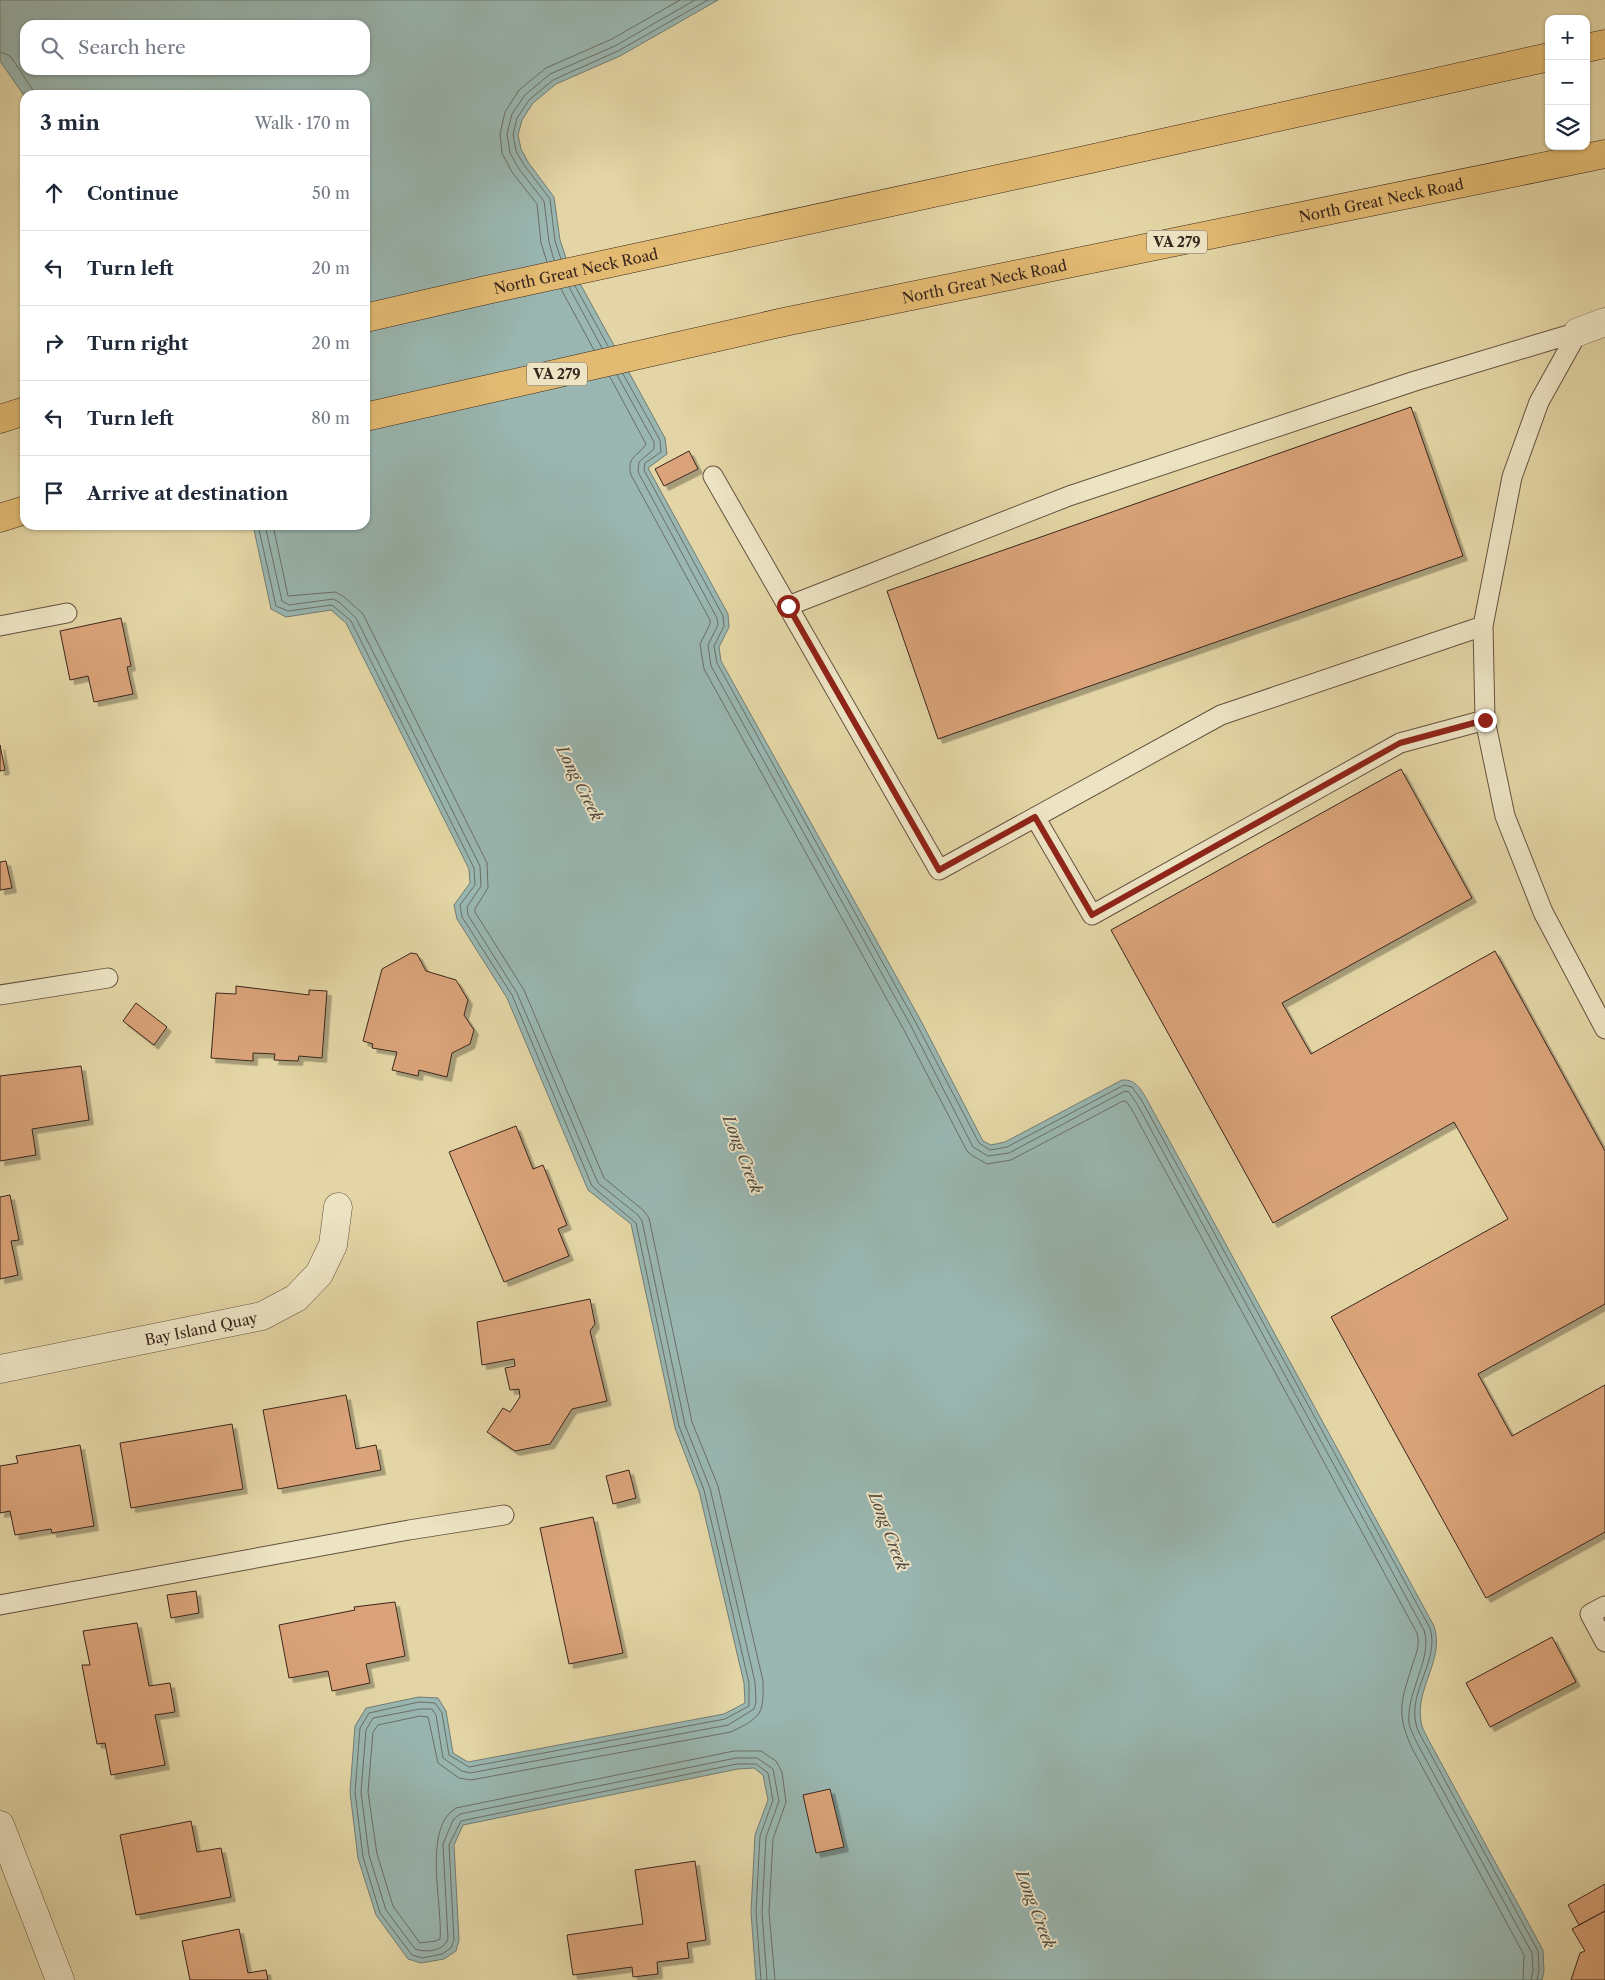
<!DOCTYPE html>
<html lang="en">
<head>
<meta charset="utf-8">
<style>
	:root { --surface:#fff; --page:#f2f2f3; --text:#1f2937; --muted:#747a83; --line:#e0e1e3 }
	body { margin:0; font-family:"Libre Caslon Text",serif; background:var(--page); color:var(--text) }
	.controls { position:absolute; right:15px; top:15px; display:grid; overflow:hidden; border-radius:10px; box-shadow:0 1px 4px #0004 }
	.controls button { width:45px; height:45px; display:grid; place-items:center; padding:0; border:0; border-bottom:1px solid var(--line); background:var(--surface); color:var(--text); font:25px sans-serif }
	.stop { position:absolute; width:15px; height:15px; margin:-11px; border:4px solid #8f2418; border-radius:50%; background:#fff }
	.stop.end { background:#8f2418; border-color:#fff; box-shadow:0 1px 5px #0008 }
	.list { margin:0; padding:0; list-style:none }
	h2 { display:flex; justify-content:space-between; align-items:center; height:65px; margin:0; padding:0 20px; font-size:21px }
	h2 small { font-size:16px; font-weight:400; color:var(--muted) }
	.list li { display:grid; grid-template-columns:32px 1fr auto; gap:15px; align-items:center; box-sizing:border-box; height:75px; padding:0 20px; border-top:1px solid var(--line) }
	.list b { display:block; font-size:19px; white-space:nowrap }
	.list em { font-size:16px; font-style:normal; color:var(--muted) }
	.icon { flex:none; width:28px; height:28px; fill:none; stroke:currentColor; stroke-width:2; stroke-linecap:round; stroke-linejoin:round }
	.map { position:relative; flex:none; width:1605px; height:1980px; overflow:hidden }
	.search { position:absolute; background:var(--surface); box-shadow:0 1px 4px #0004; left:20px; top:20px; width:350px; height:55px; display:flex; align-items:center; gap:12px; box-sizing:border-box; padding:0 18px; border-radius:15px; color:var(--muted); font-size:19px }
	.panel { position:absolute; background:var(--surface); box-shadow:0 1px 4px #0004; left:20px; top:90px; width:350px; height:440px; border-radius:15px }
	.map>svg:first-child { display:block }
</style>
</head>
<body>
<div class="map">
<svg width="1605" height="1980" viewBox="0 0 1605 1980">
	<defs>
		<filter id="shadow"><feDropShadow dx="4.5" dy="4.5" stdDeviation="0" flood-color="#0004"/></filter>
	</defs>
	<rect width="100%" height="100%" fill="#e3d5a5"/>
	<filter id="stains"><feTurbulence type="fractalNoise" baseFrequency=".004" numOctaves="4"/><feColorMatrix values="0 0 0 0 .2 0 0 0 0 .09 0 0 0 0 .02 0 0 0 .5 -.17"/></filter>
	<radialGradient id="worn" r=".72"><stop offset=".6" stop-color="#630" stop-opacity="0"/><stop offset="1" stop-color="#630" stop-opacity=".3"/></radialGradient>
	<!-- water -->
	<path fill="#99b6b0" stroke="#737c75" fill-rule="evenodd" d="M0 0H718L620 56 556 84 533 103 522 120 518 135 521 149 528 162 554 197 560 240 566 258 665 438 667 454 648 468 728 614 729 627 719 647 721 661 921 1021 983 1141 991 1145 1005 1142 1122 1080C1135 1079 1140 1088 1146 1098L1434 1626C1445 1660 1415 1688 1421 1721 1421 1727 1426 1734 1428 1739L1543 1950 1544 1971 1542 1980H756L751 1912 755 1835 768 1800 763 1775 754 1768 738 1769 463 1825 454 1845 459 1940 456 1951 444 1959 421 1963 408 1959 376 1915 358 1858 350 1792 355 1726 366 1708 419 1697 438 1698 446 1711 453 1753 468 1762 724 1714 745 1703 744 1683 699 1491 675 1428 631 1224 588 1190 507 998 457 919 454 905 470 883 469 869 346 623 331 610 286 617 271 609 253 525H365V95H25V97L0 61ZM25 25H365V70H25Z"/>
	<g fill="none" stroke-linecap="round" stroke-linejoin="round">
		<!-- shore -->
		<path stroke="#6a6e66" stroke-width="1" d="M0 52 6 54 11 57 36 95
			M561 259 555 241 550 199 524 165 516 151 513 135 517 118 529 100 553 80 618 51 708 0
			M554 260 549 242 544 201 519 169 510 153 507 134 512 114 525 95 550 74 615 46 695 0
			M547 262 541 243 537 204 512 172 502 153 500 134 505 112 519 90 546 68 612 39 680 0
			M575 286 608 346
			M569 287 602 348
			M561 289 594 350
			M623 374 660 440 661 452 645 463 644 470 723 616 724 626 714 646 717 663 916 1023 979 1143 990 1150 1007 1147 1124 1085 1132 1087 1142 1101 1430 1628C1440 1660 1408 1691 1416 1724 1417 1730 1421 1736 1424 1742L1538 1951 1539 1970 1537 1980
			M617 375 654 442V449L639 462 638 472 717 618 718 625 708 645 711 666 911 1026 973 1147 988 1156 1009 1153 1125 1091 1129 1092 1137 1104 1424 1630C1433 1659 1406 1691 1409 1723 1410 1730 1415 1738 1418 1745L1532 1953 1533 1970 1531 1980
			M610 377 646 444C639 456 626 456 631 475L710 620V624L700 644 704 669 904 1030 967 1151 973 1156 987 1164 1011 1160 1123 1101H1126L1131 1108 1417 1633C1420 1644 1417 1652 1413 1663 1402 1699 1395 1712 1412 1748L1524 1955 1523 1980
			M258 525 276 606 288 611 332 605 351 621 474 868 475 885 460 905 462 917 512 995 592 1186 636 1223 679 1426 704 1490 749 1683V1706L725 1719 469 1767 449 1755 442 1713 435 1703 419 1702 369 1713 360 1728 355 1792 363 1857 380 1913 412 1955 422 1958 442 1954 451 1948 454 1940 449 1845 461 1821 737 1764H756L768 1773 773 1800 760 1836 756 1912 761 1980
			M265 525 282 601 289 605 333 599 339 602 356 618 480 866 481 886 467 907 468 915 517 993 598 1183 638 1215 642 1221 685 1425 710 1488 755 1682 756 1702 754 1709 728 1725 470 1773 462 1771 443 1758 436 1715 432 1709H420L373 1718 366 1730 361 1792 369 1855 386 1910 415 1949C426 1953 444 1951 448 1939L443 1844 453 1820 460 1814 736 1758H757L773 1769 779 1801 766 1837 762 1912 767 1980
			M273 525 288 596 335 592 343 596 363 614 487 863 488 888 475 909V912L524 990 604 1178 643 1210 649 1218 692 1422 718 1486 763 1681C764 1715 761 1717 731 1732L471 1780 459 1778 438 1763 428 1717 420 1716 378 1725 373 1732 368 1792 377 1854 393 1906 420 1943 436 1941 440 1939C443 1905 422 1828 456 1808L734 1751H761L776 1761 782 1772 786 1802 773 1839 769 1912 775 1980"/>
	</g>
	<!-- building -->
	<path fill="#daa379" stroke="#3a261d" filter="url(#shadow)" d="M21 253H25V302Z
		M1411 407 1463 556 938 739 887 591Z
		M689 451 698 469 664 486 655 469Z
		M121 618 131 666 127 667 133 694 94 702 88 676 70 680 60 631Z
		M0 745 5 770 0 771Z
		M1401 769 1472 898 1282 1003 1311 1054 1495 951 1605 1151V1304L1478 1374 1512 1436 1605 1385V1532L1486 1598 1331 1317 1508 1219 1454 1122 1273 1223 1111 930Z
		M6 861 12 888 0 890V862Z
		M411 953 417 954 426 971 456 980 468 1000 464 1015 474 1030 470 1044 452 1053 447 1077 419 1070 418 1076 392 1070 397 1052 372 1048 373 1044 363 1041 382 969Z
		M236 986 309 995V990L327 991 322 1058 299 1056 298 1061 274 1060 275 1054 253 1053V1061L211 1058 216 993 236 994Z
		M136 1003 167 1027 154 1045 123 1021Z
		M81 1066 89 1120 32 1129 36 1155 0 1161V1076Z
		M516 1126 533 1169 543 1165 567 1225 558 1229 569 1256 504 1282 449 1152Z
		M10 1195 19 1240 11 1241 18 1275 0 1279V1197Z
		M590 1299 595 1324 590 1331 607 1401 572 1409 550 1444 515 1451 487 1432 503 1408 510 1412 520 1397 519 1389 510 1390 505 1368 515 1366 514 1359 482 1365 477 1322Z
		M346 1395 356 1449 376 1445 381 1470 278 1489 263 1410Z
		M232 1424 243 1489 131 1508 120 1443Z
		M80 1445 94 1526 52 1533 51 1529 15 1535 10 1511 0 1513V1466L18 1463 16 1456Z
		M629 1470 636 1498 613 1504 606 1476Z
		M593 1517 623 1653 569 1664 540 1528Z
		M196 1591 199 1613 171 1618 167 1595Z
		M395 1602 405 1656 366 1664 370 1683 332 1691 328 1671 289 1678 279 1625 355 1610 354 1607Z
		M137 1623 149 1686 170 1683 175 1712 155 1715 165 1765 111 1775 105 1743 97 1744 82 1665H90L83 1631Z
		M1552 1637 1576 1682 1490 1727 1466 1683Z
		M830 1789 844 1847 816 1853 803 1795Z
		M191 1821 197 1852 221 1848 231 1897 136 1915 120 1835Z
		M695 1861 706 1940 687 1943 689 1958 657 1962 658 1974 633 1977 632 1967 573 1975 567 1935 643 1924 635 1870Z
		M1605 1884V1911L1579 1925 1568 1905Z
		M1605 1911V1980H1571L1580 1953 1585 1951 1572 1929Z
		M239 1929 248 1973 266 1970 268 1980H190L182 1941Z"/>
	<g fill="none" stroke-linecap="round" stroke-linejoin="round">
		<!-- service casing -->
		<g stroke="#64523f" stroke-width="21">
			<path id="service" d="M1578 332 1539 402 1512 477 1483 626 1485 720 1505 816 1543 912 1605 1029
				M713 476 939 870 1221 715 1483 626
				M788 606 1069 496 1415 381 1578 332
				M0 626 67 613
				M1035 817 1092 915 1400 743 1485 720
				M0 995 108 978
				M0 1605 409 1530 504 1515
				M1605 1606 1590 1614 1605 1642"/>
		</g>
		<!-- minor casing -->
		<g stroke="#64523f" stroke-width="29">
			<g id="minor">
				<path d="M1578 332 1605 322"/>
				<path id="s1" d="M0 1369 262 1316 296 1298 319 1274 333 1245 338 1207"/>
				<path d="M0 1825 60 1980"/>
			</g>
		</g>
		<!-- primary casing -->
		<g stroke="#3a261d" stroke-width="29">
			<g id="primary">
				<path d="M1586 48 1605 44"/>
				<path id="s2" d="M365 318 482 291 1090 159 1549 57"/>
				<path id="s3" d="M365 417 784 322 1605 154"/>
				<path d="M0 419 25 411"/>
				<path d="M0 518 25 510"/>
			</g>
		</g>
		<!-- service -->
		<use href="#service" stroke="#ede4c4" stroke-width="19"/>
		<!-- minor -->
		<use href="#minor" stroke="#ede4c4" stroke-width="28"/>
		<!-- primary -->
		<use href="#primary" stroke="#e2ba72" stroke-width="28"/>
	</g>
	<g fill="none" stroke-linecap="round" stroke-linejoin="round">
		<!-- route -->
		<path stroke="#8f2418" stroke-width="6" d="M788 606 939 870 1035 817 1092 915 1400 743 1485 720"/>
	</g>
	<g text-anchor="middle" dominant-baseline="central" stroke-width="4" stroke-linejoin="round" paint-order="stroke">
		<!-- shield labels -->
		<g fill="#ede4c4" stroke="#705f4f" stroke-width="1">
			<rect x="1147" y="230.5" width="60" height="23" rx="4"/>
			<rect x="527" y="362.5" width="60" height="23" rx="4"/>
		</g>
		<g font-size="14" font-weight="bold" fill="#3a261d">
			<text x="1177" y="242">VA 279</text>
			<text x="557" y="374">VA 279</text>
		</g>
		<!-- street labels -->
		<g font-size="15" fill="#3a261d" stroke="#ede4c4">
			<text stroke="none"><textPath href="#s3" startOffset="1039">North Great Neck Road</textPath></text>
			<text stroke="none"><textPath href="#s2" startOffset="216">North Great Neck Road</textPath></text>
			<text stroke="none"><textPath href="#s3" startOffset="634">North Great Neck Road</textPath></text>
			<text stroke="none"><textPath href="#s1" startOffset="205">Bay Island Quay</textPath></text>
		</g>
		<!-- water labels -->
		<g font-size="16" font-style="italic" fill="#524a42" stroke="#ede4c4">
			<text transform="translate(580 783) rotate(63)">Long Creek</text>
			<text transform="translate(743 1154) rotate(69)">Long Creek</text>
			<text transform="translate(889 1531) rotate(69)">Long Creek</text>
			<text transform="translate(1036 1909) rotate(69)">Long Creek</text>
		</g>
	</g>
	<rect width="100%" height="100%" filter="url(#stains)"/>
	<rect width="100%" height="100%" fill="url(#worn)"/>
</svg>
<div class="controls">
<button>+</button>
<button>−</button>
<button><svg class="icon" aria-label="layers" viewBox="0 0 24 24"><path d="M12 4l9 5-9 5-9-5zM3 14l9 5 9-5"/></svg></button>
</div>
<div class="stop" style="left:788px;top:606px"></div>
<div class="stop end" style="left:1485px;top:720px"></div>
<div class="search"><svg class="icon" aria-label="search" viewBox="0 0 24 24"><circle cx="10" cy="10" r="6"/><path d="M15 15l6 6"/></svg>Search here</div>
<section class="panel">
<h2>3 min<small>Walk · 170 m</small></h2>
<ul class="list">
<li><svg class="icon" aria-label="ahead" viewBox="0 0 24 24"><path d="M12 20V5M6 11l6-6 6 6"/></svg><div><b>Continue</b></div><em>50 m</em></li>
<li><svg class="icon" aria-label="left" viewBox="0 0 24 24"><path d="M17 20v-9H6M10 6l-5 5 5 5"/></svg><div><b>Turn left</b></div><em>20 m</em></li>
<li><svg class="icon" aria-label="right" viewBox="0 0 24 24"><path d="M7 20v-9h11M14 6l5 5-5 5"/></svg><div><b>Turn right</b></div><em>20 m</em></li>
<li><svg class="icon" aria-label="left" viewBox="0 0 24 24"><path d="M17 20v-9H6M10 6l-5 5 5 5"/></svg><div><b>Turn left</b></div><em>80 m</em></li>
<li><svg class="icon" aria-label="arrive" viewBox="0 0 24 24"><path d="M6 21V4h12l-3 4 3 4H6"/></svg><div><b>Arrive at destination</b></div></li>
</ul>
</section>
</div>
</body>
</html>
